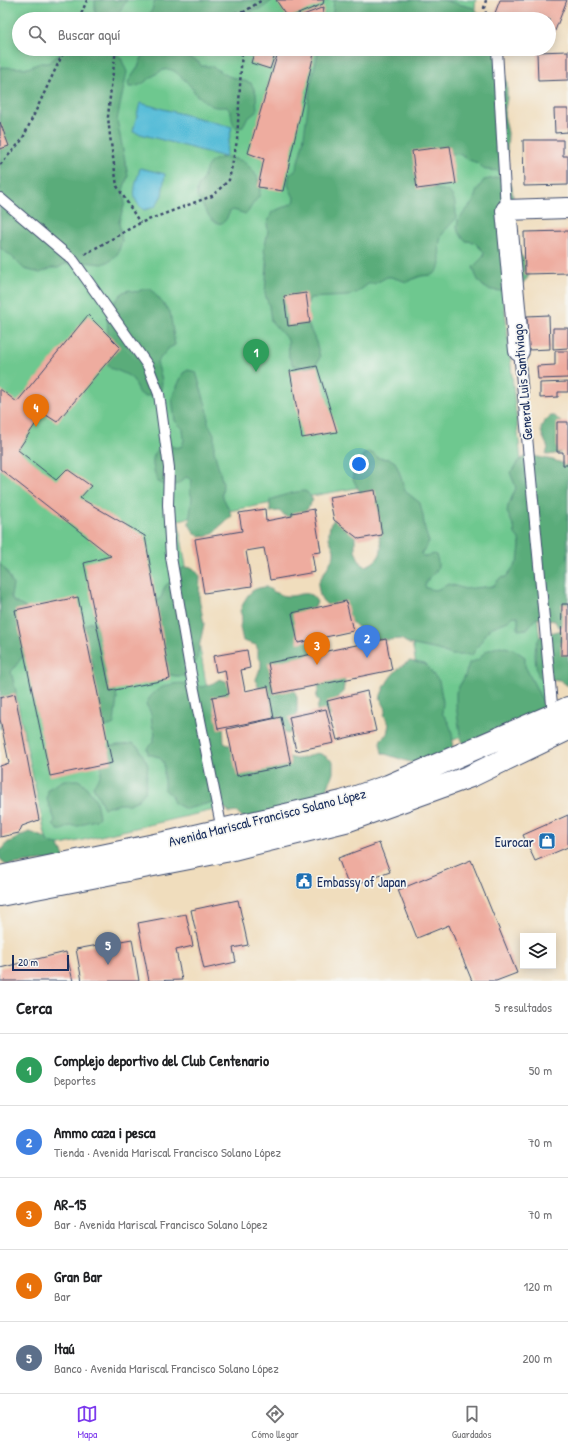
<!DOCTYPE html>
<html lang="es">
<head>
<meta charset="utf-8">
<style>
	:root { --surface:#fff; --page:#f6f6f6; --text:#202124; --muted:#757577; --line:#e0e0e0; --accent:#7c3aed }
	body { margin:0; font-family:"Patrick Hand",sans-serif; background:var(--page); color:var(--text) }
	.controls { position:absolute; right:12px; bottom:12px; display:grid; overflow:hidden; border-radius:0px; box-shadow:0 2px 10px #0003 }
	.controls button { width:36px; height:36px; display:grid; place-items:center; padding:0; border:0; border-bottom:1px solid var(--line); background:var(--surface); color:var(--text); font:20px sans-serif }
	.scale { position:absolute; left:12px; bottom:10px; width:57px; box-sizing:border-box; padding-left:4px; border:2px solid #1b2f5e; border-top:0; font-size:11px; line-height:14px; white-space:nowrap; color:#1b2f5e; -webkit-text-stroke:3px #f6f6f2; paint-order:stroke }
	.you { position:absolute; left:359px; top:464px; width:14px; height:14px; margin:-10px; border:3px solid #fff; border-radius:50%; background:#1a73e8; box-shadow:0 0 0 6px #1a73e833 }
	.badge { display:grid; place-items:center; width:26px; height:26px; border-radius:50%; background:var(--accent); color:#fff; font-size:13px; font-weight:700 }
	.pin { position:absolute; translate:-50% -33px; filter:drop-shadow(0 1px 2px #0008) }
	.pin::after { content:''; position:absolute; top:21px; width:14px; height:12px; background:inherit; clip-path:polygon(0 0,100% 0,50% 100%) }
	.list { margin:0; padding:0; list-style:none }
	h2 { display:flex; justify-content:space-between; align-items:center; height:52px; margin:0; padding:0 16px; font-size:17px }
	h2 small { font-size:13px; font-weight:400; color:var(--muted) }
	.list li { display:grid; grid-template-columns:26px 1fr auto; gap:12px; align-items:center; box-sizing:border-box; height:72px; padding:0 16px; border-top:1px solid var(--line) }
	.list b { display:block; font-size:15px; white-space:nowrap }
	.list p { margin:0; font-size:13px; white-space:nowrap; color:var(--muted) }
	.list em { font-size:13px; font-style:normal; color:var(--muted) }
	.icon { flex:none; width:22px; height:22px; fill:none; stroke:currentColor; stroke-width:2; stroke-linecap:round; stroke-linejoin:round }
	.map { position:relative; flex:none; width:568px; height:981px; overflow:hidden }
	.search { position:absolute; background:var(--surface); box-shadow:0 2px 10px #0003; left:12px; right:12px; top:12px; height:44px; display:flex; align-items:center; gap:10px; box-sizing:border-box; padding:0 14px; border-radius:22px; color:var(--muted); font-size:15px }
	.sheet { height:412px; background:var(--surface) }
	nav { display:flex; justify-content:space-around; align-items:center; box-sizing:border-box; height:56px; border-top:1px solid var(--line); background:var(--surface); font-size:11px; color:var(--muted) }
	nav a { display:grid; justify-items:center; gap:2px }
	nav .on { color:var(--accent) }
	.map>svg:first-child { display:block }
</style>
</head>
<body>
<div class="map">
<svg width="568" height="981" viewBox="0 0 568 981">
	<rect width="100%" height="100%" fill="#f6f6f2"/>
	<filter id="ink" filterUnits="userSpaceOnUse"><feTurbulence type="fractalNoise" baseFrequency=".025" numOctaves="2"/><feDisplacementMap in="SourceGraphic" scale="8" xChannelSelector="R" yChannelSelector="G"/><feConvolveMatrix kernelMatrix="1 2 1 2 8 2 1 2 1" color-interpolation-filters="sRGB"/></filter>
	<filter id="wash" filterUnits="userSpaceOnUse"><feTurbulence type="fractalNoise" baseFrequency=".012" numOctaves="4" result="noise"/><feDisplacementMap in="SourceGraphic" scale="16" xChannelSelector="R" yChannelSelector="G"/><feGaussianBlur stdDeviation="0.9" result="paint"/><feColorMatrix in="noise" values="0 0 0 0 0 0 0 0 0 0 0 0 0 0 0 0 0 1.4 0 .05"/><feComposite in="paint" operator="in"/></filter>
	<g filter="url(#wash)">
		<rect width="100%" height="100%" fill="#f0ddbd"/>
		<!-- green -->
		<path fill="#6ec88f" stroke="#447c76" d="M0 0H476L475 6 479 19H19V49H487L497 80 501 271 546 699 431 750 384 483 178 520 227 807 48 848 0 620Z"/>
		<!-- forest -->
		<path fill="#5aac7a" stroke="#3a6e6c" d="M95 0H127L115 19H95Z
			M155 0H273L261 9 252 10 253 19H146L152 10Z
			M334 0H443L474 8 481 15 482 19H332Z
			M67 49H112L121 58 127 72 117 120 128 176 123 190 125 203 119 222 122 241 118 253 112 260 103 264 82 262 65 264 58 268H52L40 273 24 269 10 255 0 248V67L28 68 40 63H48Z
			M319 49H501L503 70 507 83V99L504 114 508 133 507 152 501 171 487 170 482 167 478 163 469 160 459 154H445L433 185C436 191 439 189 444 190 456 193 456 208 456 218 452 224 445 229 442 235 435 250 446 266 434 274 430 276 426 275 422 276 417 277 411 280 407 282L391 277H387L374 284H368L358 292 348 296 310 298 305 309 308 324 316 342 320 357 316 365 305 368 293 365 289 357 288 340 271 321 269 306 265 294 267 264 264 250 268 231 267 224 272 212 293 203 295 200 288 185 289 175 296 169 303 143 308 107 310 86Z
			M160 50C166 50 192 57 197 61 198 61 201 65 201 66H211L228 76 251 83 256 93 257 111 246 120 243 127 237 128C235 126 233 125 233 123 230 116 234 114 227 107 221 107 215 108 210 105 204 102 202 97 196 95 192 87 187 81 180 76 178 74 175 71 172 70 158 65 145 89 129 87L128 82 138 67 142 57 145 55Z
			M230 157C235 160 241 159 245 163 255 171 263 183 259 196 257 199 255 201 253 204 250 207 250 211 246 214L233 210 230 211C222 235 209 219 203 206 201 202 197 200 197 196 196 184 202 184 204 176 208 160 214 158 230 157Z
			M500 177 510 183 512 187 518 251C522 258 529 262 529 272 530 288 492 298 481 284 477 280 475 273 473 267L483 257 484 252 474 242 466 241 458 232 457 227 458 220 473 202 477 190 484 180Z
			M143 289H151L170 312 175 345 169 348 157 362 162 380 161 395 144 396 138 392C136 389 137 386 135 383 132 375 118 371 110 368L106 362 108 336 107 315 110 308 123 292 129 290 137 292Z
			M188 370 196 372 208 412V423L214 434V451L223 484 222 495 232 516 219 527 216 531 206 537 201 536 195 534 189 524 192 497 190 492 192 480 186 477 178 484 167 487 157 481C152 462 148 456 166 443 172 447 176 449 182 446L184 440 183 429 175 421 172 398 183 373Z
			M551 416H555L562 423 561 451 560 453 548 455 546 454 548 448C543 435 534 427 551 416Z
			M368 452 374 454 378 458 390 459 395 462 399 471 405 491 420 503 423 516 425 530 429 542 421 554 423 556C428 558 429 556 433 554L436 555C443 574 430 572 425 585L426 588 436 590 449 584 465 589 493 586 500 578 506 577 518 561 520 546 519 539 515 534 514 527 507 512 508 506 516 488 510 472 515 468 517 462 528 455 553 460 562 463 568 462V624L566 626 558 627 555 621 536 618 527 629 518 630V617L514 616 508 621 490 628 472 655H452L438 650 409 644 401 639 386 640 371 638 353 623 346 621 323 601 320 596 318 585 321 578 334 556V550L329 538V532L330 525 335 518 355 531V551L361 564 366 566C373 563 379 559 381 551 384 536 361 495 353 479 353 468 357 458 368 452Z
			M304 491 307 492 313 500 306 511 289 519 279 511 270 512V500C281 496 292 492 304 491Z
			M0 564 6 570 13 585 11 596 13 601 28 609V656H23L11 672 16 691 12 714 8 724 0 729Z
			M185 567 193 568 200 576 199 598 204 624 196 662 188 673 185 676H176L162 673 153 603 161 598C165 586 163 584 177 580L181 569Z
			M266 587C273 591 280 596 287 596 299 597 309 587 317 602L315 607 311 610 305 639C312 647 316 644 318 656L292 685 297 697V718L294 729 288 734 281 731 272 717 257 684 256 679 261 667V661L258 658V650L256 645 243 641 240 627 242 617 240 611C246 597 249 588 266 587Z
			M92 622 98 624 117 698 114 724 109 726 100 727 90 680 93 668 92 659 84 655 81 626Z
			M561 630 568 631V686L560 680 539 678C535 667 531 642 543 635 548 633 556 632 561 630Z
			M500 646 513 649 525 657V666L543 702 544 719 469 751 461 741 456 705V692L465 676 469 663 478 660 486 651Z
			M410 661 425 664 439 681 443 702 442 713C454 728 454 739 451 758L416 764 382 753 380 743 381 739 387 734 389 724 384 715 386 709 380 698C386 681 394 669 410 661Z
			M345 678 343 693C330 700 340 722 319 716L317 709 319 702 316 697 319 688 316 681Z
			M220 679 230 683 234 688 223 722 224 743 228 745 243 744 296 759C315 758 313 745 333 762V773L321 808 243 818 237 812 230 813 217 801 186 809 174 803 171 795 164 789V763L159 757 148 754 147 748 153 742 155 733C149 722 155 716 146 705 151 689 171 681 187 684 193 685 201 688 206 686 211 685 216 681 220 679Z
			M132 743 139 748 148 765 145 792 138 800 129 804H120L104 808 93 786C96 781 101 777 101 772 103 761 98 750 113 746 119 744 126 746 132 743Z
			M64 780H78L84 784 96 800 99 817 96 820 87 822 79 826H70L62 830H58L53 825 55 820 47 800 48 789Z
			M30 832 46 838 48 842 58 844 65 858 7 865 0 859V850L3 849 7 843C16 840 21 834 30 832Z"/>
		<!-- water -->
		<path fill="#59bdd8" stroke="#3a769b" d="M140 103 232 127 225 157 133 132Z
			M140 168 165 174 162 195 155 207 144 210C128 198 136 185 140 168Z"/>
		<g id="blocks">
			<!-- building -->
			<path fill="#eeac9f" d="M276 0H324L323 4 288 18Z
				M500 0H567L551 41H549V19H511L495 13Z
				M324 7 322 19H293Z
				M255 49H277L270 69 251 63Z
				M279 49H315L283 191 258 187 264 159 248 153Z
				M568 51V80L538 81 537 52Z
				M554 109H568V132L555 133Z
				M0 122 9 146 0 149Z
				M523 140H563V156H568V185L524 186Z
				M450 146 456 184 417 189 412 151Z
				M568 231V273L525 274 524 232Z
				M306 293 310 323 288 326 284 296Z
				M88 315 120 347 57 422 43 413 18 450 56 480 67 469 91 486 80 498 145 536 170 679 110 691 84 563 111 556 0 469V389L17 402Z
				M549 315 550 349 528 350 527 316Z
				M553 328H568V348L553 349Z
				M555 351H568V378L538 379 537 366 555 365Z
				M317 366 337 432 302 438 290 371Z
				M568 382V392H558V397L540 398V383Z
				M557 422H568V465H563V452H557Z
				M375 490 382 535 359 539 334 520 329 497Z
				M265 509 266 521 292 516V513L314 509 321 552 312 553 315 572 270 580 264 548 246 551 252 586 204 593 195 539 242 531 239 513Z
				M78 597 112 763 50 776 15 610Z
				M346 601 353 631 298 643 292 613Z
				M562 604H568V655H561Z
				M386 639 392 670 274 694 268 663Z
				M247 650 250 668 241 670 245 691 268 686 274 718 218 729 212 697 229 694 225 670 216 672 213 656Z
				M367 691 376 731 337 740 327 701Z
				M15 694 39 820 22 826 19 833 0 837V766L9 763 0 719V698Z
				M326 709 334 743 296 751 289 717Z
				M281 717 291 765 237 776 227 729Z
				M568 815V847L535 861 523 835Z
				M379 843 390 872 349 887 338 858Z
				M471 860 517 973 496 981H472L449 925 417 938 398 890Z
				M238 900 248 945 233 948 236 962 204 969 191 910Z
				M186 914 193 946 176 950 182 980 149 981 138 923Z
				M132 939 139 981H82L76 949Z
				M66 952 73 981H0V968Z"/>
		</g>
	</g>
	<g filter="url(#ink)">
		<use href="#blocks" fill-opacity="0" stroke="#3b496c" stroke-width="1"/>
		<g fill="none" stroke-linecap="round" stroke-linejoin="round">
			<!-- service casing -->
			<g stroke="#3b496c" stroke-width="12">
				<path id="service" d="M497 49 506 210
					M0 198 73 260 148 366 159 394 169 468 168 505 171 557 192 680 222 830
					M519 351 553 715"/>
			</g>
			<!-- minor casing -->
			<g stroke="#3b496c" stroke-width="22">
				<path id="minor" d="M519 351 506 210 568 208"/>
			</g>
			<!-- trunk casing -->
			<g stroke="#3b496c" stroke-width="24">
				<path id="trunk" d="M0 877 174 841 342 802 388 786 553 715 568 708
					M0 895 225 851 349 820 471 776 568 729"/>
			</g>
			<!-- path -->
			<path stroke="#3b496c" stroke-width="2.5" stroke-dasharray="3 3" stroke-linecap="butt" d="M486 0 484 8 488 19
				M79 19 87 0
				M181 19 244 12
				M243 19 244 12 262 0
				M116 49 111 87 108 117 110 136 117 186 140 223
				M0 165 22 140 65 49
				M85 254 140 223 212 196 229 180 237 141 242 49"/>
			<!-- service -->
			<use href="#service" stroke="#fff" stroke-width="10"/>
			<!-- minor -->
			<use href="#minor" stroke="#fff" stroke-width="20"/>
			<!-- trunk -->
			<use href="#trunk" stroke="#fff" stroke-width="22"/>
		</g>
	</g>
	<!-- icons -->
	<defs>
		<g id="shop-square" transform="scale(0.9)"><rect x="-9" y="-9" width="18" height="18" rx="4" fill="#1f6fb2" stroke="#f6f6f2"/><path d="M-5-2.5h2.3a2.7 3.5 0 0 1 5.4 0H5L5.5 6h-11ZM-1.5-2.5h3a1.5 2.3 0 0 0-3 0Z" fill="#fff"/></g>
		<g id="civic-square" transform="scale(0.9)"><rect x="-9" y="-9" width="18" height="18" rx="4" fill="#1f6fb2" stroke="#f6f6f2"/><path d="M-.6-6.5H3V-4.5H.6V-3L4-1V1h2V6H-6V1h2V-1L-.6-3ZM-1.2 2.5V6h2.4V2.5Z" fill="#fff"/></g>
	</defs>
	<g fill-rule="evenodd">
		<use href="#shop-square" x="547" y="841"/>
		<use href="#civic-square" x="304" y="881"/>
	</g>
	<g text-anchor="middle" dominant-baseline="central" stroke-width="3.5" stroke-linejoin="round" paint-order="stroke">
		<!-- street labels -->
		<g font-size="14" fill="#1b2f5e" stroke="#f6f6f2">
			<text transform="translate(522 382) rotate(-95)">General Luis Santiviago</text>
			<text transform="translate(267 817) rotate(-14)">Avenida Mariscal Francisco Solano López</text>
		</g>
		<!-- poi labels -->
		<g font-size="14" fill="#1b2f5e" stroke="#f6f6f2" text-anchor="end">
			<text x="534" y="841">Eurocar</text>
			<text x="317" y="881" text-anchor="start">Embassy of Japan</text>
		</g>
	</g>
</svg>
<div class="controls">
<button><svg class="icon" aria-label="layers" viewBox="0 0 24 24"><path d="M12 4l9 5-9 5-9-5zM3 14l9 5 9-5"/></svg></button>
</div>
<div class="scale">20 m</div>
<div class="you"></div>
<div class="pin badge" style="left:256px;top:372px;background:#2e9e5b">1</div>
<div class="pin badge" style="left:367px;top:658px;background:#3f7fe0">2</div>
<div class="pin badge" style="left:317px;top:665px;background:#e8710a">3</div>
<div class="pin badge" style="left:36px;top:427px;background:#e8710a">4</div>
<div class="pin badge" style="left:108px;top:965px;background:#5c6f8a">5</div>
<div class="search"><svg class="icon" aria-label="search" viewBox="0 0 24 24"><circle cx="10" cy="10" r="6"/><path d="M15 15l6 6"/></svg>Buscar aquí</div>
</div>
<section class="sheet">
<h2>Cerca<small>5 resultados</small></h2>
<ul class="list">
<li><span class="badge" style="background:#2e9e5b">1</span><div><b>Complejo deportivo del Club Centenario</b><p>Deportes</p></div><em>50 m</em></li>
<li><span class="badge" style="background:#3f7fe0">2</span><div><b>Ammo caza i pesca</b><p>Tienda · Avenida Mariscal Francisco Solano López</p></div><em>70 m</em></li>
<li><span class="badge" style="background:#e8710a">3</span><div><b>AR-15</b><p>Bar · Avenida Mariscal Francisco Solano López</p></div><em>70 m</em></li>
<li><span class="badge" style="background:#e8710a">4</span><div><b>Gran Bar</b><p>Bar</p></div><em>120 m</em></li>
<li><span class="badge" style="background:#5c6f8a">5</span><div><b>Itaú</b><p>Banco · Avenida Mariscal Francisco Solano López</p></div><em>200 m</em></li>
</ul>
</section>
<nav>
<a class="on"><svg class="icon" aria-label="map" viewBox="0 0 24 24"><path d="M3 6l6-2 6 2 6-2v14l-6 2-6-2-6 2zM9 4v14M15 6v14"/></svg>Mapa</a>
<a><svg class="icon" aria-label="directions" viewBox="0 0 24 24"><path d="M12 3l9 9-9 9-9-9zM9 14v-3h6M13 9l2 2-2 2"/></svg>Cómo llegar</a>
<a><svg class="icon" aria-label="saved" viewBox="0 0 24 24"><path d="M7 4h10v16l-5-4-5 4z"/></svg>Guardados</a>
</nav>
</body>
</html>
